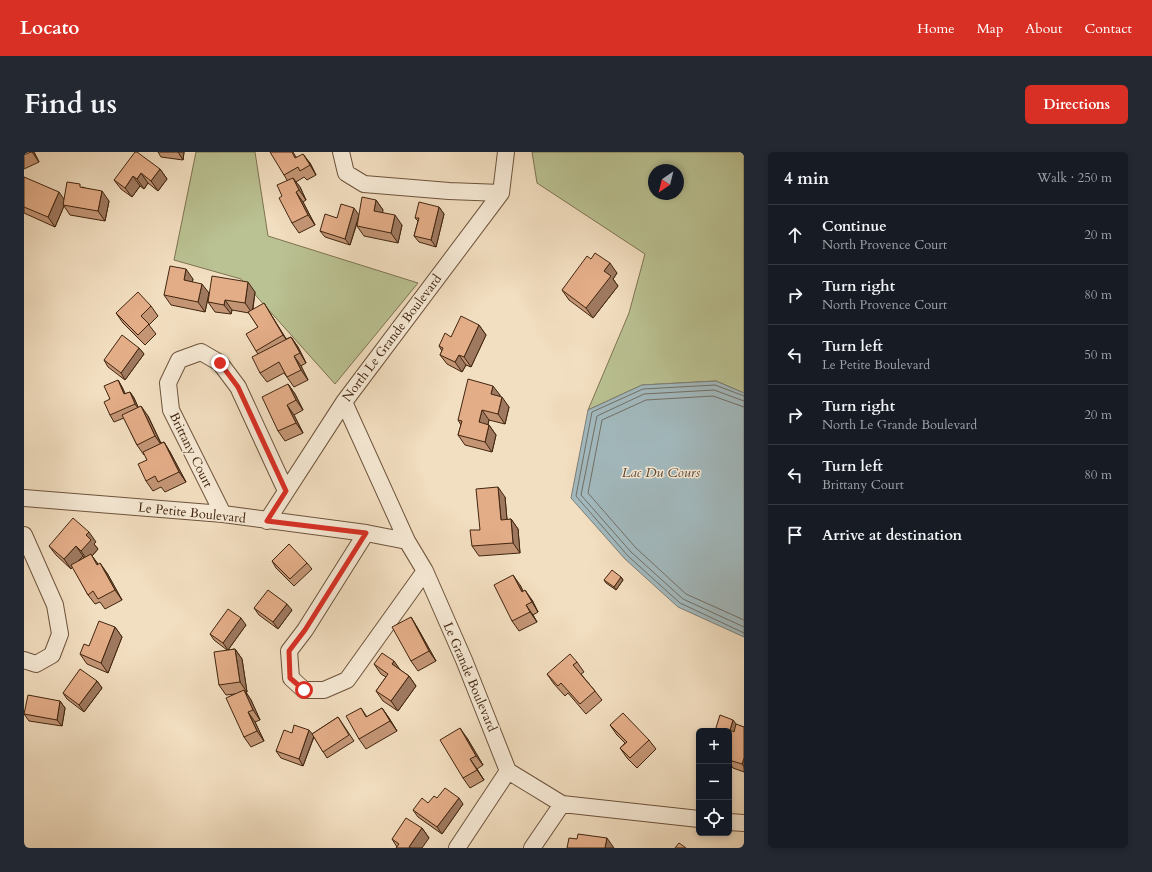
<!DOCTYPE html>
<html lang="en">
<head>
<meta charset="utf-8">
<style>
	:root { --surface:#171b24; --page:#242831; --text:#f1f3f6; --muted:#9ea1a6; --line:#363941; --accent:#d93025 }
	body { margin:0; font-family:Cardo,serif; background:var(--page); color:var(--text) }
	.controls { position:absolute; right:12px; bottom:12px; display:grid; overflow:hidden; border-radius:6px; box-shadow:0 2px 6px #0003 }
	.controls button { width:36px; height:36px; display:grid; place-items:center; padding:0; border:0; border-bottom:1px solid var(--line); background:var(--surface); color:var(--text); font:20px sans-serif }
	.compass { position:absolute; left:624px; top:12px; width:36px; height:36px; border-radius:50%; background:var(--surface); box-shadow:0 2px 6px #0003; rotate:215deg }
	.stop { position:absolute; width:12px; height:12px; margin:-9px; border:3px solid #d93025; border-radius:50%; background:#fff }
	.stop.end { background:#d93025; border-color:#fff; box-shadow:0 1px 4px #0008 }
	.list { margin:0; padding:0; list-style:none }
	h2 { display:flex; justify-content:space-between; align-items:center; height:52px; margin:0; padding:0 16px; font-size:17px }
	h2 small { font-size:13px; font-weight:400; color:var(--muted) }
	.list li { display:grid; grid-template-columns:26px 1fr auto; gap:12px; align-items:center; box-sizing:border-box; height:60px; padding:0 16px; border-top:1px solid var(--line) }
	.list b { display:block; font-size:15px; white-space:nowrap }
	.list p { margin:0; font-size:13px; white-space:nowrap; color:var(--muted) }
	.list em { font-size:13px; font-style:normal; color:var(--muted) }
	.icon { flex:none; width:22px; height:22px; fill:none; stroke:currentColor; stroke-width:2; stroke-linecap:round; stroke-linejoin:round }
	.map { position:relative; flex:none; width:720px; height:696px; overflow:hidden; border-radius:6px }
	header { display:flex; align-items:center; gap:24px; box-sizing:border-box; height:56px; padding:0 20px; background:var(--accent); color:#fff }
	header strong { font-size:19px }
	nav { display:flex; gap:22px; margin-inline-start:auto; font-size:14px }
	.intro { display:flex; align-items:center; justify-content:space-between; box-sizing:border-box; height:96px; padding:0 24px }
	h1 { margin:0; font-size:28px }
	.button { padding:10px 18px; border-radius:6px; background:var(--accent); color:#fff; font-size:14px; font-weight:700 }
	main { display:flex; gap:24px; padding:0 24px }
	aside { flex:1; background:var(--surface); border-radius:6px; box-shadow:0 2px 6px #0003 }
	.map>svg:first-child { display:block }
</style>
</head>
<body>
<header>
<strong>Locato</strong>
<nav><a>Home</a><a>Map</a><a>About</a><a>Contact</a></nav>
</header>
<div class="intro"><h1>Find us</h1><a class="button">Directions</a></div>
<main>
<div class="map">
<svg width="720" height="696" viewBox="0 0 720 696">
	<rect width="100%" height="100%" fill="#f2dec0"/>
	<filter id="stains"><feTurbulence type="fractalNoise" baseFrequency=".005" numOctaves="4"/><feColorMatrix values="0 0 0 0 .2 0 0 0 0 .09 0 0 0 0 .02 0 0 0 .5 -.17"/></filter>
	<radialGradient id="worn" r=".72"><stop offset=".6" stop-color="#630" stop-opacity="0"/><stop offset="1" stop-color="#630" stop-opacity=".3"/></radialGradient>
	<!-- green -->
	<path fill="#bac192" stroke="#7e7350" fill-rule="evenodd" d="M172 0H231L244 84 394 131 311 232 217 127 150 108Z
		M508 0H720V241L692 229 618 233 564 258 605 161 621 102 513 31ZM630 18H654V42H630Z"/>
	<!-- water -->
	<path fill="#a2b9be" stroke="#7b7e78" d="M692 229 720 241V485L654 455 601 407 547 346 564 258 618 233Z"/>
	<g fill="none" stroke-linecap="round" stroke-linejoin="round">
		<!-- shore -->
		<path stroke="#726f66" stroke-width="1" d="M720 244 691 233 619 237 568 260 552 344 604 404 656 451 720 481
			M720 249 690 238 620 242 573 264 557 343 607 400 659 447 720 475
			M720 255 689 244 622 248 578 268 564 341 612 396 662 442 720 468"/>
		<!-- minor casing -->
		<g stroke="#6d533b" stroke-width="18">
			<path id="minor" d="M317 0 322 21 340 32 425 39 477 41
				M320 250 383 389 401 419 440 508 484 619 538 652 675 667
				M0 346 199 362 342 381 383 389
				M199 362 147 258 144 231 155 208 177 200 196 211 214 235 262 339
				M243 369 320 250 477 41 482 0
				M342 381 281 478 265 499 267 526 280 538H300L323 528 401 419
				M0 383 31 453 36 482 28 503 12 512 0 508
				M705 670 720 671
				M433 696 484 619
				M508 696 538 652"/>
		</g>
		<!-- minor -->
		<use href="#minor" stroke="#f7ead6" stroke-width="16"/>
	</g>
	<!-- wall -->
	<path fill="#c39575" stroke="#41250f" fill-rule="evenodd" d="M0 0H10L15 10 0 17Z
		M134 0H160L159 8 137 5Z
		M269 0 272 5 286 11 292 23 283 28 280 25 272 30 276 35 282 48 279 50 291 73 275 81 268 71 263 28 260 23Z
		M136 17 143 27 134 39 124 31 120 37 116 34 108 45 97 37 90 28Z
		M0 25 40 47 59 35 85 49 81 69 46 63 40 54 31 75 0 61Z
		M352 48 359 58 358 60 378 73 374 91 340 84 333 74 335 65 326 93 301 85 296 79 313 66 335 63Z
		M415 55 420 62 412 95 395 90 390 84 394 69 391 66Z
		M567 107 593 121 589 127 594 134 569 166 545 148 538 138Z
		M169 127 168 130 185 141 181 160 147 153 140 143Z
		M231 140 229 157 246 161 262 187 267 185 274 195 282 211 277 214 284 228 270 235 260 221 243 230 236 221 234 202 232 199 234 175 225 161 208 158 207 162 191 160 184 150Z
		M127 154 134 164 125 173 132 182 121 193 99 171 92 161Z
		M455 173 462 183 447 215 442 213 438 220 423 212 416 203 418 199 415 194 427 185Z
		M115 196 120 202 101 228 84 215 80 208Z
		M94 228 98 235 101 242 106 240 110 246 114 255 124 264 137 291 140 290 146 300 162 330 141 340 137 335 129 339 122 329 123 308 121 302 120 303 113 293 100 266 90 270 86 263V247Z
		M264 232 271 242 279 258 270 263 279 281 261 289 254 279Z
		M476 243V245L485 255 481 272 465 268 464 272 465 273 472 283 468 300 441 293 434 283 437 273 434 268Z
		M481 345 483 368 487 367 494 377 496 401 455 404 448 394 456 378Z
		M72 390 70 392 74 397 68 404 74 412 83 421 98 448 81 457 76 450 71 452 64 443 49 415 47 417 32 403 25 394ZM59 404 60 406 55 409Z
		M248 409 283 411 288 417 270 434 252 416Z
		M597 425 599 428 592 438 582 431 580 428Z
		M496 433 499 439 508 448 514 460 509 463 513 470 495 479 488 469Z
		M230 456 268 458 254 477 235 463Z
		M387 465 393 475 412 509 394 519 387 509Z
		M222 473 204 498 211 497 218 507 223 540H222L227 548 236 568 231 570 240 589 227 595 220 585 211 542 202 543 195 533 203 498 190 488 186 482Z
		M91 475 98 485 84 521 63 512 56 502Z
		M553 510 560 520 557 522 571 539 578 548 562 562 544 541 541 544 530 532 523 522Z
		M350 512 375 517 385 524 392 534 374 559 359 549 352 539 362 525 357 522Z
		M73 529 78 536 60 560 43 547 39 541Z
		M36 549 41 556 38 574 5 569 0 562Z
		M337 556 343 565 358 556 365 566 373 579 342 597 335 587Z
		M314 565 330 589 303 606 290 585 279 614 257 606 252 599 288 582Z
		M586 573 625 588 632 597 613 616 603 606 596 596 601 591 593 583Z
		M713 573 720 575V620L709 616 705 611V579Z
		M443 586 459 613 453 617 460 628 446 636 439 626Z
		M404 651 439 652 418 682 394 665 389 658Z
		M398 676 405 686 373 695 368 687Z"/>
	<!-- shaded-wall -->
	<path fill="#9f795f" stroke="#41250f" d="M8 0H10L15 10Z
		M154 0H160L159 8Z
		M279 2 286 11 292 23 286 13Z
		M136 17 143 27 134 39 127 29Z
		M117 21 124 31 120 37 113 27Z
		M109 24 116 34 108 45 101 36Z
		M269 26 276 35 282 48 275 38Z
		M78 39 85 49 81 69 74 59Z
		M35 40 42 50 39 53 40 54 31 75 24 65Z
		M272 40 279 50 291 73 284 63Z
		M352 48 359 58 357 69 350 59Z
		M415 55 420 62 412 95 407 88Z
		M330 56 335 63 326 93 321 87Z
		M371 63 378 73 374 91 367 81Z
		M586 111 593 121 589 127 594 134 569 166 562 156 580 119Z
		M162 117 169 127 167 138 160 128Z
		M224 130 231 140 228 161 221 151Z
		M178 132 185 141 181 160 174 150Z
		M201 148 208 158 207 162 200 153Z
		M240 151 246 161 266 193 259 183Z
		M455 173 462 183 447 215 440 205Z
		M267 185 274 195 282 211 276 201Z
		M115 196 120 202 101 228 97 221Z
		M435 203 442 213 438 220 431 210Z
		M270 204 277 214 284 228 277 218Z
		M94 228 98 235 105 249 100 242Z
		M264 232 271 242 279 258 272 248Z
		M469 234 476 243 474 252 467 242Z
		M106 240 110 246 116 259 111 252Z
		M478 245 485 255 481 272 474 262Z
		M263 253 270 263 279 281 272 271Z
		M117 254 124 264 138 294 131 284Z
		M458 258 465 268 462 280 455 270Z
		M465 273 472 283 468 300 461 290Z
		M140 290 146 300 162 330 155 320Z
		M474 335 481 345 484 378 477 368Z
		M487 367 494 377 496 401 489 391Z
		M65 380 72 390 70 392 74 397 68 404 74 412 79 423 64 409 57 399 62 383Z
		M52 394 59 404 47 417 40 407Z
		M76 411 83 421 98 448 91 438Z
		M489 423 496 433 505 450 498 440Z
		M597 425 599 428 592 438 590 435Z
		M501 438 508 448 514 460 508 450Z
		M263 452 268 458 254 477 249 470Z
		M502 453 509 463 513 470 506 460Z
		M387 465 393 475 412 509 405 499Z
		M217 466 222 473 204 498 199 491Z
		M91 475 98 485 84 521 77 511Z
		M211 497 218 507 223 540 216 530Z
		M370 509 377 519 368 512Z
		M385 524 392 534 374 559 367 549Z
		M73 529 78 536 60 560 55 553Z
		M220 538 227 548 236 568 229 558Z
		M36 549 41 556 38 574 33 568Z
		M358 556 365 566 373 579 366 569Z
		M224 560 231 570 240 589 233 579Z
		M709 568 716 577 713 588 706 578Z
		M436 576 443 586 459 613 452 604Z
		M285 578 290 584 279 614 275 607Z
		M720 606V615L718 612Z
		M446 607 453 617 460 628 453 618Z
		M435 646 439 652 418 682 413 675Z
		M398 676 405 686 398 696H386L385 695Z
		M583 686 590 696H581Z"/>
	<!-- building -->
	<path fill="#e3ad88" stroke="#41250f" d="M0 0H7L0 3Z
		M111 0H113L136 17 127 29 117 21 113 27 109 24 101 36 90 28Z
		M246 0H268L271 6 279 2 286 13 276 19 274 15 260 23Z
		M0 25 35 40 24 65 0 55Z
		M269 26 275 38 272 40 284 63 268 71 255 46 258 44 253 33Z
		M43 30 56 32V35L78 39 74 59 39 53Z
		M338 45 352 48 350 59 371 63 367 81 333 74Z
		M395 50 415 55 407 88 390 84 395 66H391Z
		M317 52 330 56 321 87 296 79 301 62 313 66Z
		M571 101 586 111 580 119 587 124 562 156 538 138 563 104 567 107Z
		M146 114 162 117 160 128 178 132 174 150 140 143Z
		M188 124 224 130 221 151 201 148 200 153 184 150Z
		M114 140 127 154 117 164 125 172 114 183 92 161Z
		M240 151 259 183 232 199 222 182 234 175 224 160Z
		M437 164 455 173 440 205 435 203 431 210 416 203 419 196 415 194 421 181 427 185Z
		M98 183 115 196 97 221 80 208Z
		M267 185 276 201 270 204 277 218 263 225 255 210 236 221 228 205Z
		M444 227 469 234 467 242 478 245 474 262 458 258 455 270 465 273 461 290 434 283 438 269 434 268Z
		M94 228 100 242 106 240 111 252 86 263 80 250 86 247 80 234Z
		M264 232 272 248 263 253 272 271 254 279 238 245Z
		M117 254 131 284 113 293 98 263Z
		M140 290 155 320 134 330 131 324 122 329 114 312 123 308 119 300Z
		M474 335 477 368 487 367 489 391 448 394 446 378H456L452 337Z
		M49 366 65 380 62 383 67 388 57 399 52 394 40 407 25 394Z
		M265 392 283 411 266 427 248 409Z
		M67 402 73 413 76 411 91 438 74 447 69 439 64 443 47 413Z
		M588 418 597 425 590 435 580 428Z
		M489 423 498 440 501 438 508 450 502 453 506 460 488 469 470 433Z
		M244 438 263 452 249 470 230 456Z
		M204 457 217 466 199 491 186 482Z
		M387 465 405 499 387 509 368 475Z
		M75 469 91 475 77 511 56 502 60 492 65 494Z
		M211 497 216 530 195 533 190 500Z
		M358 501 370 509 368 512 385 524 367 549 352 539 364 522 350 512Z
		M546 502 553 510 549 513 571 539 556 552 537 531 534 534 523 522Z
		M56 517 73 529 55 553 39 541Z
		M220 538 229 558 224 560 233 579 220 585 202 546Z
		M4 543 36 549 33 568 0 562Z
		M337 556 342 565 358 556 366 569 335 587 322 564Z
		M599 561 625 588 606 606 596 596 603 590 586 573Z
		M696 563 709 568 706 578 710 580 712 572 720 575V606L718 612 705 608V596L706 593 705 592V579H691Z
		M314 565 325 583 299 600 288 582Z
		M270 573 285 578 275 607 252 599 260 578 268 581Z
		M436 576 452 604 446 607 453 618 439 626 416 588Z
		M421 636 435 646 413 675 389 658 398 646 404 651 410 644 413 646Z
		M382 666 398 676 385 695 387 696H372L375 692 368 687Z
		M554 682 583 686 581 696H543L545 686 553 687Z
		M655 691 662 696H651Z"/>
	<g fill="none" stroke-linecap="round" stroke-linejoin="round">
		<!-- route -->
		<path stroke="#d93025" stroke-width="5" d="M196 211 214 235 262 339 243 369 342 381 281 478 265 499 266 526 280 538"/>
	</g>
	<g text-anchor="middle" dominant-baseline="central" stroke-width="3" stroke-linejoin="round" paint-order="stroke">
		<!-- street labels -->
		<g font-size="13" fill="#41250f" stroke="#f7ead6">
			<text transform="translate(368 186) rotate(-53)">North Le Grande Boulevard</text>
			<text transform="translate(167 298) rotate(64)">Brittany Court</text>
			<text transform="translate(168 361) rotate(6)">Le Petite Boulevard</text>
			<text transform="translate(446 525) rotate(67)">Le Grande Boulevard</text>
		</g>
		<!-- water labels -->
		<g font-size="14" font-style="italic" fill="#594a3b" stroke="#f7ead6">
			<text x="637" y="320">Lac Du Cours</text>
		</g>
	</g>
	<rect width="100%" height="100%" filter="url(#stains)"/>
	<rect width="100%" height="100%" fill="url(#worn)"/>
</svg>
<div class="controls">
<button>+</button>
<button>−</button>
<button><svg class="icon" aria-label="locate" viewBox="0 0 24 24"><circle cx="12" cy="12" r="6"/><path d="M12 2v4M12 18v4M2 12h4M18 12h4"/></svg></button>
</div>
<svg class="compass" viewBox="-18 -18 36 36"><path d="M0-13l5 13h-10z" fill="#e53935"/><path d="M0 13l5-13h-10z" fill="#9ea1a6"/></svg>
<div class="stop" style="left:280px;top:538px"></div>
<div class="stop end" style="left:196px;top:211px"></div>
</div>
<aside>
<h2>4 min<small>Walk · 250 m</small></h2>
<ul class="list">
<li><svg class="icon" aria-label="ahead" viewBox="0 0 24 24"><path d="M12 20V5M6 11l6-6 6 6"/></svg><div><b>Continue</b><p>North Provence Court</p></div><em>20 m</em></li>
<li><svg class="icon" aria-label="right" viewBox="0 0 24 24"><path d="M7 20v-9h11M14 6l5 5-5 5"/></svg><div><b>Turn right</b><p>North Provence Court</p></div><em>80 m</em></li>
<li><svg class="icon" aria-label="left" viewBox="0 0 24 24"><path d="M17 20v-9H6M10 6l-5 5 5 5"/></svg><div><b>Turn left</b><p>Le Petite Boulevard</p></div><em>50 m</em></li>
<li><svg class="icon" aria-label="right" viewBox="0 0 24 24"><path d="M7 20v-9h11M14 6l5 5-5 5"/></svg><div><b>Turn right</b><p>North Le Grande Boulevard</p></div><em>20 m</em></li>
<li><svg class="icon" aria-label="left" viewBox="0 0 24 24"><path d="M17 20v-9H6M10 6l-5 5 5 5"/></svg><div><b>Turn left</b><p>Brittany Court</p></div><em>80 m</em></li>
<li><svg class="icon" aria-label="arrive" viewBox="0 0 24 24"><path d="M6 21V4h12l-3 4 3 4H6"/></svg><div><b>Arrive at destination</b></div></li>
</ul>
</aside>
</main>
</body>
</html>
